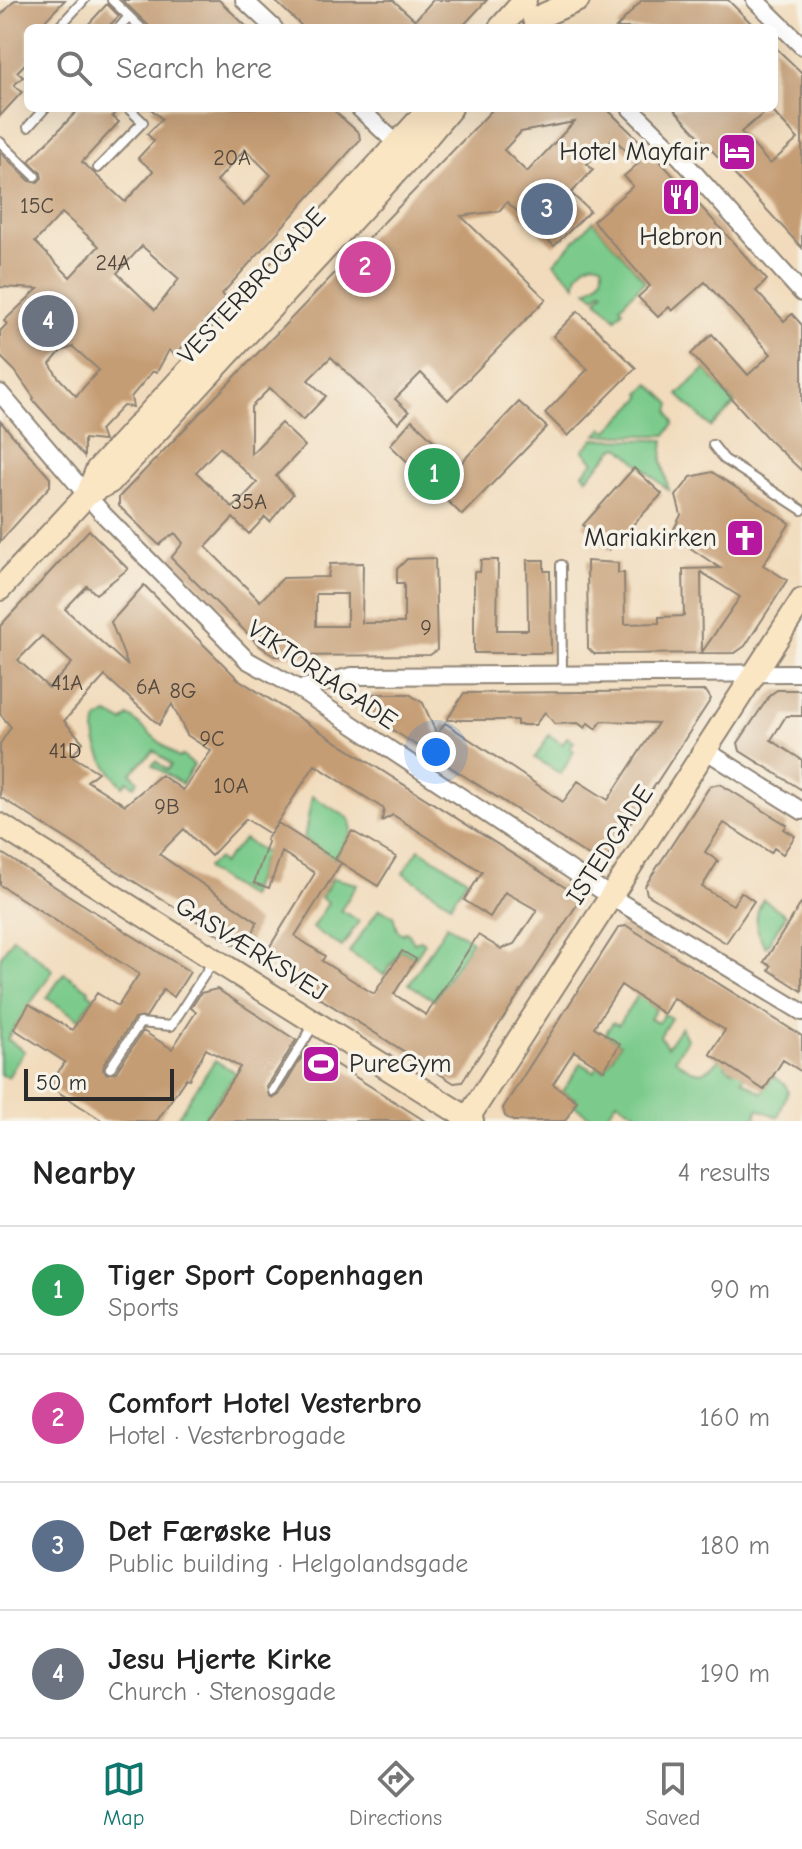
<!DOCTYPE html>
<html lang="en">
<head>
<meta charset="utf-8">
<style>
	:root { --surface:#fff; --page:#f2f2f2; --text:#222; --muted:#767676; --line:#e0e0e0; --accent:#0f766e }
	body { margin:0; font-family:"Comic Neue",sans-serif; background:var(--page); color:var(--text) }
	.scale { position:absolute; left:24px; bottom:20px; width:150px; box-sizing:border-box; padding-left:8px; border:4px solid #2b2b2b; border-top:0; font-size:22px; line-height:28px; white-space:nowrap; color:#2b2b2b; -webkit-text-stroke:6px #f7f3e8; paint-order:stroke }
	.you { position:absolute; left:436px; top:752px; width:28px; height:28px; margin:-20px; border:6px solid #fff; border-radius:50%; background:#1a73e8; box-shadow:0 0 0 12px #1a73e833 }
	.badge { display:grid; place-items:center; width:52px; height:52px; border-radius:50%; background:var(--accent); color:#fff; font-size:26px; font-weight:700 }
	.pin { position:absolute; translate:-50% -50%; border:4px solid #fff; box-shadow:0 2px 8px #0006 }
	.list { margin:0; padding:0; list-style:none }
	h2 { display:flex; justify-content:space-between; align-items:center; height:104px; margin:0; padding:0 32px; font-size:34px }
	h2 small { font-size:26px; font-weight:400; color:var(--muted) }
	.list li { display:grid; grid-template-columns:52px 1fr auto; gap:24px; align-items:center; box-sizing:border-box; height:128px; padding:0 32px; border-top:2px solid var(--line) }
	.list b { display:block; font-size:30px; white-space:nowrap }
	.list p { margin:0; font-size:26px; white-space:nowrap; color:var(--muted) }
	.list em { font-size:26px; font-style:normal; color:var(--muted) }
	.icon { flex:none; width:44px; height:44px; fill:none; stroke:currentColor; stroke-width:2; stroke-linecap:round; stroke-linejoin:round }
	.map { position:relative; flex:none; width:802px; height:1121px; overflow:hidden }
	.search { position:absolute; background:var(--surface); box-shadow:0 8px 32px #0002; left:24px; right:24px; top:24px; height:88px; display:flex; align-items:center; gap:20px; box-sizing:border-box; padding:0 28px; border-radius:12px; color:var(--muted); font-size:30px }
	.sheet { height:616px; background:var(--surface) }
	nav { display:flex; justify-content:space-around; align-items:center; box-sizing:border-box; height:112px; border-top:2px solid var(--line); background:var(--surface); font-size:22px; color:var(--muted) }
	nav a { display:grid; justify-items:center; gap:4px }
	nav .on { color:var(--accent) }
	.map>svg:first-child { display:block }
</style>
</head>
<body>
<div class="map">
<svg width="802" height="1121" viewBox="0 0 802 1121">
	<rect width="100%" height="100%" fill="#f7f3e8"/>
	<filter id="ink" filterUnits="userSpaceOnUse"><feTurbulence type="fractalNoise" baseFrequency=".0125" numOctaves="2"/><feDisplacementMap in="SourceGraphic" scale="16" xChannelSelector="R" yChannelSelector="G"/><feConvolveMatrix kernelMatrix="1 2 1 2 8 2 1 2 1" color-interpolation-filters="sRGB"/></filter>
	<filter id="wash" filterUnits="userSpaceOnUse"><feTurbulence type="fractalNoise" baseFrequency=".006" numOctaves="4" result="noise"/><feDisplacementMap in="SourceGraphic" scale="32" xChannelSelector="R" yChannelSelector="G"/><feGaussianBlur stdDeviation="1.8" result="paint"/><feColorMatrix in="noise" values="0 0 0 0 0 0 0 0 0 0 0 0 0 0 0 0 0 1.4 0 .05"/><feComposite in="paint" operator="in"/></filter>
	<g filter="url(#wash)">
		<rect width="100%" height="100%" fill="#f1dbbc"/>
		<!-- green -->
		<path fill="#7ccb8c" stroke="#547b5c" stroke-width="2" d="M593 221 645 281 620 306 623 310 616 318 597 300 604 291 602 290 595 297 587 290C598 284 606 277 602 264L594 262C583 265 576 273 576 285L554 263Z
			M705 369 735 404 711 427 678 395Z
			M650 384 671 404 669 412 674 423 666 435H597L603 428 608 431 642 397 640 394Z
			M594 439 664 440 662 461 669 491 620 447 615 448 587 478 583 473 594 462 583 450Z
			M108 714 123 722 128 716 133 719 178 758 182 756 194 765 182 784 152 765 156 761 167 770 171 765 154 750 131 773 138 781 134 786 128 781 123 786C108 771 89 742 97 720Z
			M549 735 563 744 567 737 574 742 570 748 574 751 561 774 535 758Z
			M312 796 350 819 352 831 334 859 304 839Z
			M244 839 274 858 262 859 249 897 207 870V867L218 859 222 864Z
			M419 849 467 879 451 904 403 873Z
			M333 878 357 884 341 910 359 921 342 947 312 928 328 903 321 898Z
			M763 899 786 915 766 947C755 932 753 916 763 899Z
			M379 909 393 915 397 930 403 934 406 931 414 942 421 940 425 943 415 958 401 950 384 975 349 952Z
			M447 925 472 941 434 1000 409 984Z
			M13 937 53 970 7 1039 24 1051 8 1077 0 1074V958Z
			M64 973 89 990 88 993 94 997 79 1019 47 998Z
			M638 995 656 1009 650 1019 658 1023 664 1014 671 1018 660 1036 667 1047 681 1027 687 1039 675 1059C703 1084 714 1069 730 1042L737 1047 725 1066 733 1071 746 1052 756 1058 742 1080 762 1093 773 1076 785 1084 788 1091 778 1117 758 1109 755 1117 760 1121H650L617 1101 603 1121H597L574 1106 577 1100 563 1091 581 1063 594 1072 598 1066 604 1070 620 1044 605 1034 613 1022 618 1025Z
			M215 1060 236 1073 202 1121H175Z"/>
		<g id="blocks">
			<!-- building -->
			<path fill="#c59d74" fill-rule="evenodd" d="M15 0H65L38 28H28V61L17 72 23 77 14 85 22 92 0 116V16Z
				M122 0H219L248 28H151Z
				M274 0H393L415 20 433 0H487L461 28H304Z
				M642 0H728L756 28H616Z
				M107 4 119 16 107 28H85Z
				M774 46 802 73V248L673 108H770L741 132 770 164 798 139 774 113Z
				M80 108H120L112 116 119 122 82 162 125 202 153 171 138 158 154 141 147 134 162 119 150 108H331L359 133 360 140 222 294 226 298 175 355 169 350 157 372H152L131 397 133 407 123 406 100 430 104 441 84 439V457L33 400 34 398 15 371 0 356V331L7 324 4 321 38 289 0 287V152L30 181 38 182 42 178 41 173 29 161ZM245 149 271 175 244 206 217 181ZM62 213 99 246 70 277 35 242ZM142 246 179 279 155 310 117 273ZM73 347 99 370 76 396 58 377 50 364 61 351Z
				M494 108H606L660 161 767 280 756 291 784 321 792 314 802 325V471L769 440 691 354 712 334 748 375 771 354 705 282 672 311 669 307 658 317 638 297 650 286 593 221 633 186 624 176 639 163 613 138 587 164 593 170 571 193 590 211 554 246 507 202 499 211 461 216 546 299 448 400 421 373 395 399 409 412 398 423 331 357 308 380 326 396 303 420 270 388 251 407V454L281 423 305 446 276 476 293 494 270 522 265 517 249 534 233 518 206 547 260 601 283 578 328 577 330 564 363 563 362 623H404V583H397V569L407 559 435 558 437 650 430 655 274 656 260 646 171 558 183 543 175 533 159 545 119 506V497ZM574 122 527 172 504 150 521 132ZM220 447 257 483 233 508 196 472ZM316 594H347V626H316Z
				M578 311 636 368 568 436 545 413 588 369 553 336Z
				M519 402 547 427 462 515 390 445 412 420 459 465Z
				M0 421 50 478V486L0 542Z
				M634 468 662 494 609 550 583 525Z
				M712 472 790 523 763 565 787 580 773 603 745 646 735 653 594 654 588 648 587 561 618 563V573H624L625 624 659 623V617L684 616 683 569 720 568 671 535 681 515 676 496 691 477ZM701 572 740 597 702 652Z
				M89 530 128 569 96 594 87 586 65 609 128 666 111 622 144 585 238 679 577 895 578 903 462 1082 454 1083 261 961 315 873 282 852 269 888 254 883 268 842 266 840 278 823 341 863 295 936 325 956 322 961 374 994 402 951 416 959 394 994 426 1015 478 935 501 949 514 944 537 910 505 892 490 917 464 900 482 872 393 815 382 821 384 809 315 765 270 834 246 819 211 856 184 829 159 854 257 922 246 952 0 797V744L11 727 0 714V626ZM42 636 72 663 49 688 18 660ZM105 676 159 725 172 704 187 735 211 751 183 790 161 775 125 805 87 781 98 772 72 756 83 742 64 721Z
				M481 560H498L497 630H528L527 560H544V571H550L551 653H474V572H480Z
				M777 690H802V716H786L771 740 802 760V790L740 751 738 743 770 695Z
				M706 691 711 699 607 859 598 862 363 711 372 694H409L423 703 437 735 445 723 563 802 578 781 608 800 658 723 602 721 596 729 588 723 585 728 578 723 555 724 545 712 535 725H517V720H447L464 693Z
				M720 784 787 825 784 829 795 836 783 854 774 848 771 853 724 823 705 852 718 861 702 887 733 905 741 892 754 901 726 943 647 894 645 886 710 786Z
				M352 831 396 857 378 886 335 859Z
				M0 852 190 972 174 997 163 990 146 1017 134 1019 104 1064 103 1070 107 1074 116 1072 143 1031 172 1049 196 1012 191 1008 201 993 217 989 296 1040 267 1087 269 1096 274 1098 279 1095 308 1047 425 1121H205L240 1067 206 1049 189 1079 186 1078 157 1121H103L49 1086 65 1062 14 1029 29 1004 72 1030 97 993 118 1006 139 974 0 885Z
				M802 902V991L769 970 771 966 764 962Z
				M627 926 802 1036V1072L783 1060 764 1090 710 1054 725 1030 673 998 664 1014 621 985 594 1027 620 1044 604 1070 574 1051 553 1084 577 1101 565 1121H513L505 1116 503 1108 545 1042 619 927Z"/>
		</g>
	</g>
	<g filter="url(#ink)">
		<use href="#blocks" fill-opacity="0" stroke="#8e8374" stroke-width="2"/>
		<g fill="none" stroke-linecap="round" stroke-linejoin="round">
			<!-- lane casing -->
			<g stroke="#8e8374" stroke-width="12">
				<path id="lane" d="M112 0 141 28
					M58 28 84 0
					M119 28 129 16
					M28 127 45 108
					M0 142 35 176
					M98 168 143 122 128 108
					M713 445 724 459 802 510
					M561 565 562 674
					M110 1068 140 1023 171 1026 214 960
					M273 1091 315 1023"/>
			</g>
			<!-- street casing -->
			<g stroke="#8e8374" stroke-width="20">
				<path id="street" d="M244 0 274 28
					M755 0 802 46
					M359 108 398 145
					M630 108 679 156 802 293
					M0 393 103 514 247 660 299 689 610 896 802 1012
					M299 689 352 676 802 673
					M705 750 802 811"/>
			</g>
			<!-- secondary casing -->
			<g stroke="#8e8374" stroke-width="26">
				<path id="secondary" d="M534 19 578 0
					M500 28 525 0
					M87 495 97 470 430 108
					M0 589 87 495 110 482 411 156 451 108
					M0 825 472 1121
					M466 1121 802 600"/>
			</g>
			<!-- lane -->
			<use href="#lane" stroke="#fff" stroke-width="8"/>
			<!-- street -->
			<use href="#street" stroke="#fff" stroke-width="16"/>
			<!-- secondary -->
			<use href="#secondary" stroke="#fbe6c4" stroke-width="22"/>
		</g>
	</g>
	<!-- icons -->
	<defs>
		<g id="hotel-square" transform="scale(2)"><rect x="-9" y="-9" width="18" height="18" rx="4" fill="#b5179e" stroke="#f7f3e8"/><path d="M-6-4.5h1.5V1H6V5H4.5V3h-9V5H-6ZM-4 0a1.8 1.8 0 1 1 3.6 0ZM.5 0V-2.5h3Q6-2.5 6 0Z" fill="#fff"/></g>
		<g id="restaurant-square" transform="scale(2)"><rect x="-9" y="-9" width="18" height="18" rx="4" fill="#b5179e" stroke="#f7f3e8"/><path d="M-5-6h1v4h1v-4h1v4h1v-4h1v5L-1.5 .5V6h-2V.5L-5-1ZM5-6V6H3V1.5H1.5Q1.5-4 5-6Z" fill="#fff"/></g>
		<g id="church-square" transform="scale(2)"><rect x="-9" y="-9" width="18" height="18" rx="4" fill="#b5179e" stroke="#f7f3e8"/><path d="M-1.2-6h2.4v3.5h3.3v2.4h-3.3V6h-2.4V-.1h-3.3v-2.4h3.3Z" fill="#fff"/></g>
		<g id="stadium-square" transform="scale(2)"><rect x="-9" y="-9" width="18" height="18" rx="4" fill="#b5179e" stroke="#f7f3e8"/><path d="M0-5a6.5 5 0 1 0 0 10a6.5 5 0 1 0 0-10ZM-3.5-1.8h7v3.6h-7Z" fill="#fff"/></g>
	</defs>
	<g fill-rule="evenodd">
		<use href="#hotel-square" x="737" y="152"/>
		<use href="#restaurant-square" x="681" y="197"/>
		<use href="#church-square" x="745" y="538"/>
		<use href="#stadium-square" x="321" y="1064"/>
	</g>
	<g text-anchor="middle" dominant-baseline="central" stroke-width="7" stroke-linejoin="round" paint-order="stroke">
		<!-- number labels -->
		<g font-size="22" fill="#52483d">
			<text x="232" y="158">20A</text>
			<text x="37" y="206">15C</text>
			<text x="113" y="263">24A</text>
			<text x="249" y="502">35A</text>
			<text x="426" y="628">9</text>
			<text x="67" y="683">41A</text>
			<text x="148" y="687">6A</text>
			<text x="183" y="691">8G</text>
			<text x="212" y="739">9C</text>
			<text x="65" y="751">41D</text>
			<text x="231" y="786">10A</text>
			<text x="167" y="807">9B</text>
		</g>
		<!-- poi labels -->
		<g font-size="26" fill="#2b2b2b" stroke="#f7f3e8" text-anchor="end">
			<text x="709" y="152">Hotel Mayfair</text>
			<text x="681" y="237" text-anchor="middle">Hebron</text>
			<text x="717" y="538">Mariakirken</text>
			<text x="349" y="1064" text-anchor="start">PureGym</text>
		</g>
		<!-- street labels -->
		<g font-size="26" fill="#2b2b2b" stroke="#f7f3e8">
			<text transform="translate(252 286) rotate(-47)">VESTERBROGADE</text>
			<text transform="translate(322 675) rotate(34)">VIKTORIAGADE</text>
			<text transform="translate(610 845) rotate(-57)">ISTEDGADE</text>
			<text transform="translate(251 949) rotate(32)">GASVÆRKSVEJ</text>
		</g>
	</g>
</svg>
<div class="scale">50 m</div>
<div class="you"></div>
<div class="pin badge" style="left:434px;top:474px;background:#2e9e5b">1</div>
<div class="pin badge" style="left:365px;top:267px;background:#d1479c">2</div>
<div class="pin badge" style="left:547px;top:209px;background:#5c6f8a">3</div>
<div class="pin badge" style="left:48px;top:321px;background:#6b7280">4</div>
<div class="search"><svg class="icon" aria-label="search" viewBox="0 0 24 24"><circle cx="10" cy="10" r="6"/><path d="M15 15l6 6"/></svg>Search here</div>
</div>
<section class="sheet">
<h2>Nearby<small>4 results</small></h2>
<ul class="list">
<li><span class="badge" style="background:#2e9e5b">1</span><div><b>Tiger Sport Copenhagen</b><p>Sports</p></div><em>90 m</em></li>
<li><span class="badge" style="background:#d1479c">2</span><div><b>Comfort Hotel Vesterbro</b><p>Hotel · Vesterbrogade</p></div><em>160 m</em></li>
<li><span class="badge" style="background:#5c6f8a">3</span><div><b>Det Færøske Hus</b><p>Public building · Helgolandsgade</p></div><em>180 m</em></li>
<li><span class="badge" style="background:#6b7280">4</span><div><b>Jesu Hjerte Kirke</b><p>Church · Stenosgade</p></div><em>190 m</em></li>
</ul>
</section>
<nav>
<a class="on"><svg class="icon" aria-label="map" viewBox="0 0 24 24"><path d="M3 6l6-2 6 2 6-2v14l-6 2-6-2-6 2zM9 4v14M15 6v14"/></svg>Map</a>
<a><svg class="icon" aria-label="directions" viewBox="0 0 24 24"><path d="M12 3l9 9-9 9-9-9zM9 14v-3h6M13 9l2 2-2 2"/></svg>Directions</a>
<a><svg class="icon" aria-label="saved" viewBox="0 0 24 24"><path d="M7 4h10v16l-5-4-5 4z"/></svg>Saved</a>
</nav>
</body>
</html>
